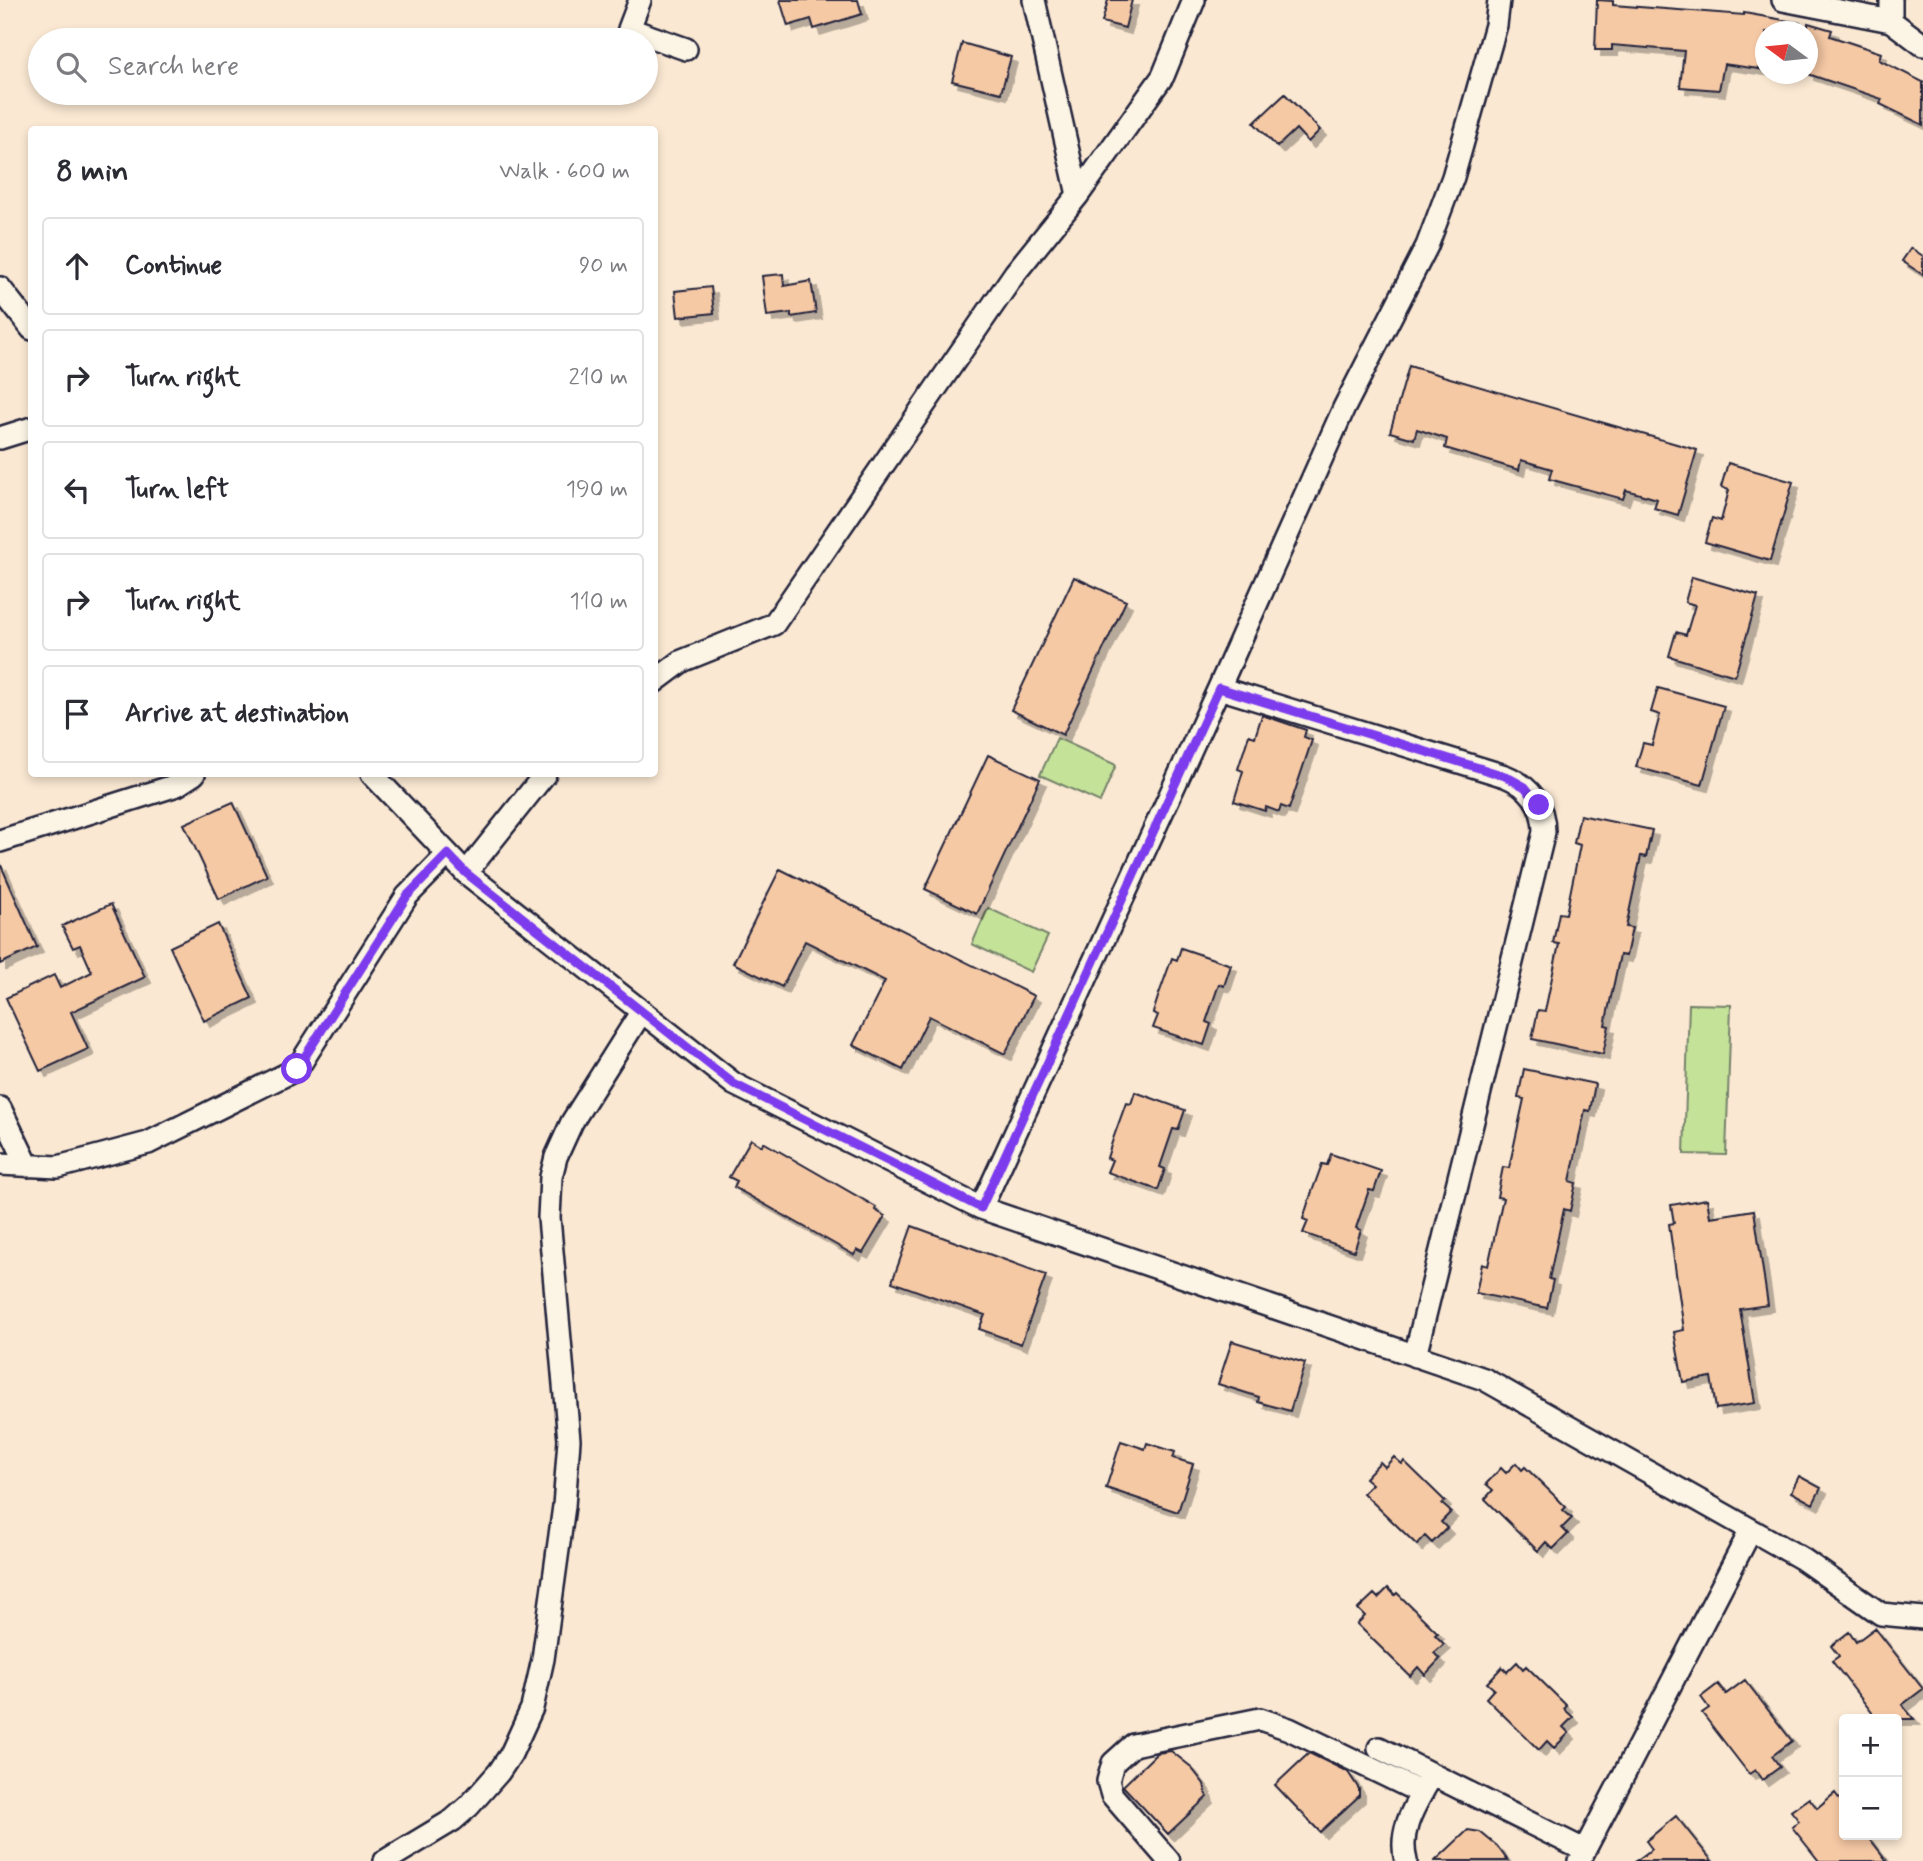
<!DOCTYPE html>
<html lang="en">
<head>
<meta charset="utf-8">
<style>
	:root { --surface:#fff; --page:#f2f2f3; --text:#2b2b33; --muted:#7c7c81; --line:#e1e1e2 }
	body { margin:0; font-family:Mynerve,sans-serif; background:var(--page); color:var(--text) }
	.controls { position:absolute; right:21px; bottom:21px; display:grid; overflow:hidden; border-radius:7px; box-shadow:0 4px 10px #0003 }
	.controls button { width:63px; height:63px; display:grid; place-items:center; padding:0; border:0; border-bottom:2px solid var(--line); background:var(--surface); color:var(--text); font:35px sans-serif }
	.compass { position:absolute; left:1755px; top:21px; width:63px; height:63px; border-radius:50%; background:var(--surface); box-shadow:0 4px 10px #0003; rotate:285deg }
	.stop { position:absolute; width:21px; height:21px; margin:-16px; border:5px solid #7c3aed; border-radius:50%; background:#fff }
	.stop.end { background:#7c3aed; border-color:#fff; box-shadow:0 2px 7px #0008 }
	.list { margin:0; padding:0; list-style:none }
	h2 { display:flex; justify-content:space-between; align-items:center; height:91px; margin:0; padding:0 28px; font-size:30px }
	h2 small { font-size:23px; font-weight:400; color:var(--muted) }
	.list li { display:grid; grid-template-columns:46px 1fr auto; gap:21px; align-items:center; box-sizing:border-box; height:98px; margin:0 14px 14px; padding:0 14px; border:2px solid var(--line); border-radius:7px }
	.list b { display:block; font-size:26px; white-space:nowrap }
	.list em { font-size:23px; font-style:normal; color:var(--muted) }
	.icon { flex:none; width:38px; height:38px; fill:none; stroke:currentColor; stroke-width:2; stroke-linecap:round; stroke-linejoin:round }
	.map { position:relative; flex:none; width:1923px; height:1861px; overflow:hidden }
	.search { position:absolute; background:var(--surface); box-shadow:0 4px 10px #0003; left:28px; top:28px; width:630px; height:77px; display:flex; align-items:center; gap:18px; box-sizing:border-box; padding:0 24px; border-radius:38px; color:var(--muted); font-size:26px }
	.panel { position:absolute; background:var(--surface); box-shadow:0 4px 10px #0003; left:28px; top:126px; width:630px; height:651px; border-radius:7px }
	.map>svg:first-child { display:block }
</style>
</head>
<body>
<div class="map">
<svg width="1923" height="1861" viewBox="0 0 1923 1861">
	<defs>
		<filter id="shadow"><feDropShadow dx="6" dy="6" stdDeviation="0" flood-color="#0004"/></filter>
	</defs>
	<rect width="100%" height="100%" fill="#fae8d2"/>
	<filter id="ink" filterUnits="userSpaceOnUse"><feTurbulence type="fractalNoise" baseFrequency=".0143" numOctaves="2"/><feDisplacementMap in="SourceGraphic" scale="14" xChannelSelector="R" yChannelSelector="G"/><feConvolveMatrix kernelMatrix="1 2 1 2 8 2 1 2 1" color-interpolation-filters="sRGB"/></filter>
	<g filter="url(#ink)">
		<!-- green -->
		<path fill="#c5e299" stroke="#74826a" stroke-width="2" d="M1057 738 1116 765 1100 802 1040 775Z
			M988 908 1048 936 1031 972 972 944Z
			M1689 1004 1731 1005 1726 1155 1684 1154Z"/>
		<!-- building -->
		<path fill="#f6c9a5" stroke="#22223b" stroke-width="2" filter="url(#shadow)" d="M780 0H858L862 14 814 29 811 19 788 26Z
			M1108 0H1132L1125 28 1102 22Z
			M1597 0 1613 1V5L1744 15V13L1800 23 1799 32H1766V70L1724 64 1719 90 1680 87 1684 51 1612 45V50H1595Z
			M1808 23 1832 30 1830 36 1881 53 1879 60 1923 82V125L1880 104 1882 99 1808 74Z
			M962 43 1011 57 1001 93 952 81Z
			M1285 94 1320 130 1308 142 1296 129 1277 147 1254 123Z
			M1911 248 1923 256V275L1902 261Z
			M783 274 784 286 811 281 816 313 791 317V313L767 316 762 276Z
			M711 287 714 313 678 317 675 291Z
			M1409 366 1697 450 1678 515 1654 508 1657 499 1626 490 1623 499 1549 479 1552 469 1521 460 1519 470 1445 448 1447 439 1417 429 1414 439 1390 432Z
			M1728 463 1793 482 1770 561 1705 542 1712 518 1721 521 1729 490 1721 487Z
			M1074 577 1126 601 1063 735 1011 710Z
			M1692 577 1758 596 1735 676 1669 656 1676 632 1686 635 1695 605 1685 602Z
			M1658 688 1724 706 1702 785 1636 767 1643 743 1652 745 1660 715 1651 712Z
			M1262 715 1306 730 1304 737 1312 740 1289 809 1281 806 1279 812 1266 807 1265 811 1234 801 1243 771 1238 769 1249 735 1255 737Z
			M988 755 1040 779 977 914 925 889Z
			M233 802 267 876 219 899 184 824Z
			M1580 815 1652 830 1646 857 1641 856 1626 927 1632 928 1626 956 1620 955 1605 1025 1609 1026 1603 1054 1532 1039 1538 1010 1545 1011 1559 944 1553 943 1559 913 1566 914 1580 845 1574 843Z
			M0 863 37 947 0 964Z
			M780 869 1034 996 1005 1054 929 1016 903 1070 853 1045 885 981 805 941 782 987 733 963Z
			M111 904 145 977 71 1012 88 1049 40 1071 6 998 54 975 60 988 92 972 80 945 73 948 62 926Z
			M218 924 252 998 204 1021 170 947Z
			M1181 948 1231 965 1224 986 1219 984 1206 1022 1211 1024 1204 1045 1153 1028 1158 1015 1153 1013 1159 994 1172 958 1177 960Z
			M1524 1069 1595 1084 1590 1111 1585 1110 1570 1181 1576 1183 1570 1211 1564 1209 1549 1279 1553 1280 1547 1308 1476 1293 1482 1264 1488 1266 1503 1198 1497 1197 1503 1167 1509 1168 1524 1099 1518 1098Z
			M1135 1092 1185 1110 1178 1130 1173 1129 1160 1167 1165 1169 1158 1190 1107 1172 1112 1160 1107 1158 1113 1139 1126 1103 1131 1104Z
			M751 1139 762 1146 763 1142 876 1207 875 1210 885 1216 863 1253 857 1250 854 1255 734 1187 737 1181 729 1177Z
			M1331 1154 1381 1171 1374 1191 1369 1190 1356 1228 1361 1230 1354 1251 1303 1233 1308 1221 1303 1219 1309 1200 1322 1164 1327 1165Z
			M1707 1199 1710 1217 1754 1210 1768 1305 1740 1309 1755 1403 1716 1409 1711 1377 1683 1382 1674 1332 1684 1330 1669 1224 1674 1223 1671 1205Z
			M912 1226 1046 1275 1021 1344 979 1329 985 1315 892 1282Z
			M1232 1341 1305 1363 1290 1411 1258 1402 1259 1397 1218 1384Z
			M1121 1441 1145 1449 1147 1443 1175 1452 1173 1458 1193 1464 1178 1512 1106 1488Z
			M1394 1457 1402 1464 1404 1461 1445 1501 1442 1504 1451 1512 1441 1522 1447 1528 1432 1543 1425 1536 1417 1545 1363 1493 1372 1484 1365 1478 1380 1462 1385 1467Z
			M1516 1463 1522 1470 1525 1467 1566 1507 1563 1510 1572 1518 1562 1528 1568 1534 1553 1549 1546 1542 1538 1551 1485 1499 1493 1490 1486 1484 1501 1468 1506 1473Z
			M1799 1476 1821 1488 1813 1504 1791 1492Z
			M1388 1588 1395 1595 1397 1593 1438 1633 1435 1635 1444 1644 1434 1653 1440 1659 1425 1675 1418 1667 1410 1676 1357 1624 1365 1616 1358 1609 1374 1594 1378 1598Z
			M1875 1628 1923 1689 1902 1705 1914 1719H1877L1832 1661 1839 1656 1831 1646 1849 1632 1856 1642Z
			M1517 1662 1523 1669 1526 1666 1567 1706 1564 1709 1573 1717 1563 1727 1569 1733 1554 1748 1547 1741 1539 1750 1486 1698 1494 1689 1487 1683 1502 1667 1507 1672Z
			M1745 1680 1792 1741 1772 1756 1780 1767 1762 1780 1755 1770 1749 1774 1702 1713 1709 1708 1701 1697 1718 1684 1726 1694Z
			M1171 1751 1190 1766 1204 1784 1207 1797 1168 1834 1123 1786 1157 1753Z
			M1309 1753 1348 1772 1359 1789V1796L1320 1832 1275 1785Z
			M1835 1793 1844 1805V1835H1867L1887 1861H1819L1792 1827 1799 1821 1791 1811 1809 1798 1817 1808Z
			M1676 1816 1712 1861H1636L1652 1849 1646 1841Z
			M1468 1830 1480 1832 1497 1846 1508 1861H1435Z"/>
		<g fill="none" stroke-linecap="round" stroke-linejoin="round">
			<!-- minor casing -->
			<g stroke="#22223b" stroke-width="26">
				<path id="minor" d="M640 0 629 29 686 49
					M1034 0 1078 195 1163 76 1194 0
					M1783 0 1891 21 1923 45
					M1891 21V0
					M0 288 32 329
					M0 438 32 428
					M654 682 682 661 774 624 1015 273 1078 195
					M1219 688 1505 776C1530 786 1544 805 1544 832L1415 1356
					M372 774 466 873 734 1084 981 1208 1484 1379 1801 1558 1881 1614 1923 1618
					M0 841 177 785 194 774
					M466 873 545 774
					M0 1108 28 1166
					M0 1164 58 1167 148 1143 297 1069 407 896 448 854
					M981 1208 1219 688 1344 408 1427 246 1453 177 1496 25 1499 0
					M1379 1748 1584 1850
					M385 1861 453 1820 469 1806 499 1772 511 1754 532 1708 543 1659 564 1506 569 1440 549 1218 551 1177 556 1157 572 1122 642 1011
					M1169 1861 1112 1795 1108 1781 1113 1763 1133 1745 1260 1719 1289 1729 1422 1793
					M1406 1861C1398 1831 1414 1807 1428 1782
					M1579 1861 1751 1530"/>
			</g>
			<!-- minor -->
			<use href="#minor" stroke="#fcf5e5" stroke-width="21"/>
		</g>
	</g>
	<g fill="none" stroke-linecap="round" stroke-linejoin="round" filter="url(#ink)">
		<!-- route -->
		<path stroke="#7c3aed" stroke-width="9" d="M297 1069 407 896 448 854 466 873 734 1084 981 1208 1219 688 1505 776 1525 787 1539 805"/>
	</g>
</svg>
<div class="controls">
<button>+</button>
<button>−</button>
</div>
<svg class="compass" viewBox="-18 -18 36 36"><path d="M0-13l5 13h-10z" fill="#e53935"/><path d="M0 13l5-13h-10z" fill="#7c7c81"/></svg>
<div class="stop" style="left:297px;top:1069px"></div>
<div class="stop end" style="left:1539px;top:805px"></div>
<div class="search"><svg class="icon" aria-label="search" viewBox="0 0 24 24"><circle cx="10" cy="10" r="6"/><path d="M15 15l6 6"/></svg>Search here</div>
<section class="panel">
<h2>8 min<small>Walk · 600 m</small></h2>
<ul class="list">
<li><svg class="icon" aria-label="ahead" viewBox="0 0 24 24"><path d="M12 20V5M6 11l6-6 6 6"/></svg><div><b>Continue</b></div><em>90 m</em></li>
<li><svg class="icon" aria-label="right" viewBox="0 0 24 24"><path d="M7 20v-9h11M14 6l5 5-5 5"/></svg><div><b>Turn right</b></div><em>210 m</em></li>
<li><svg class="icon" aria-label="left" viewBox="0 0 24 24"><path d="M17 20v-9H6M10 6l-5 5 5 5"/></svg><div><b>Turn left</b></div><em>190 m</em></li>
<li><svg class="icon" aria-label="right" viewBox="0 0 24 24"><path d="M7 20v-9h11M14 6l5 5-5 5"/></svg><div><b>Turn right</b></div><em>110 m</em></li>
<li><svg class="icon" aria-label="arrive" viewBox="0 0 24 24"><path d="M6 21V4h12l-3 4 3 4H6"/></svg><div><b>Arrive at destination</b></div></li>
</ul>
</section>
</div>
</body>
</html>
